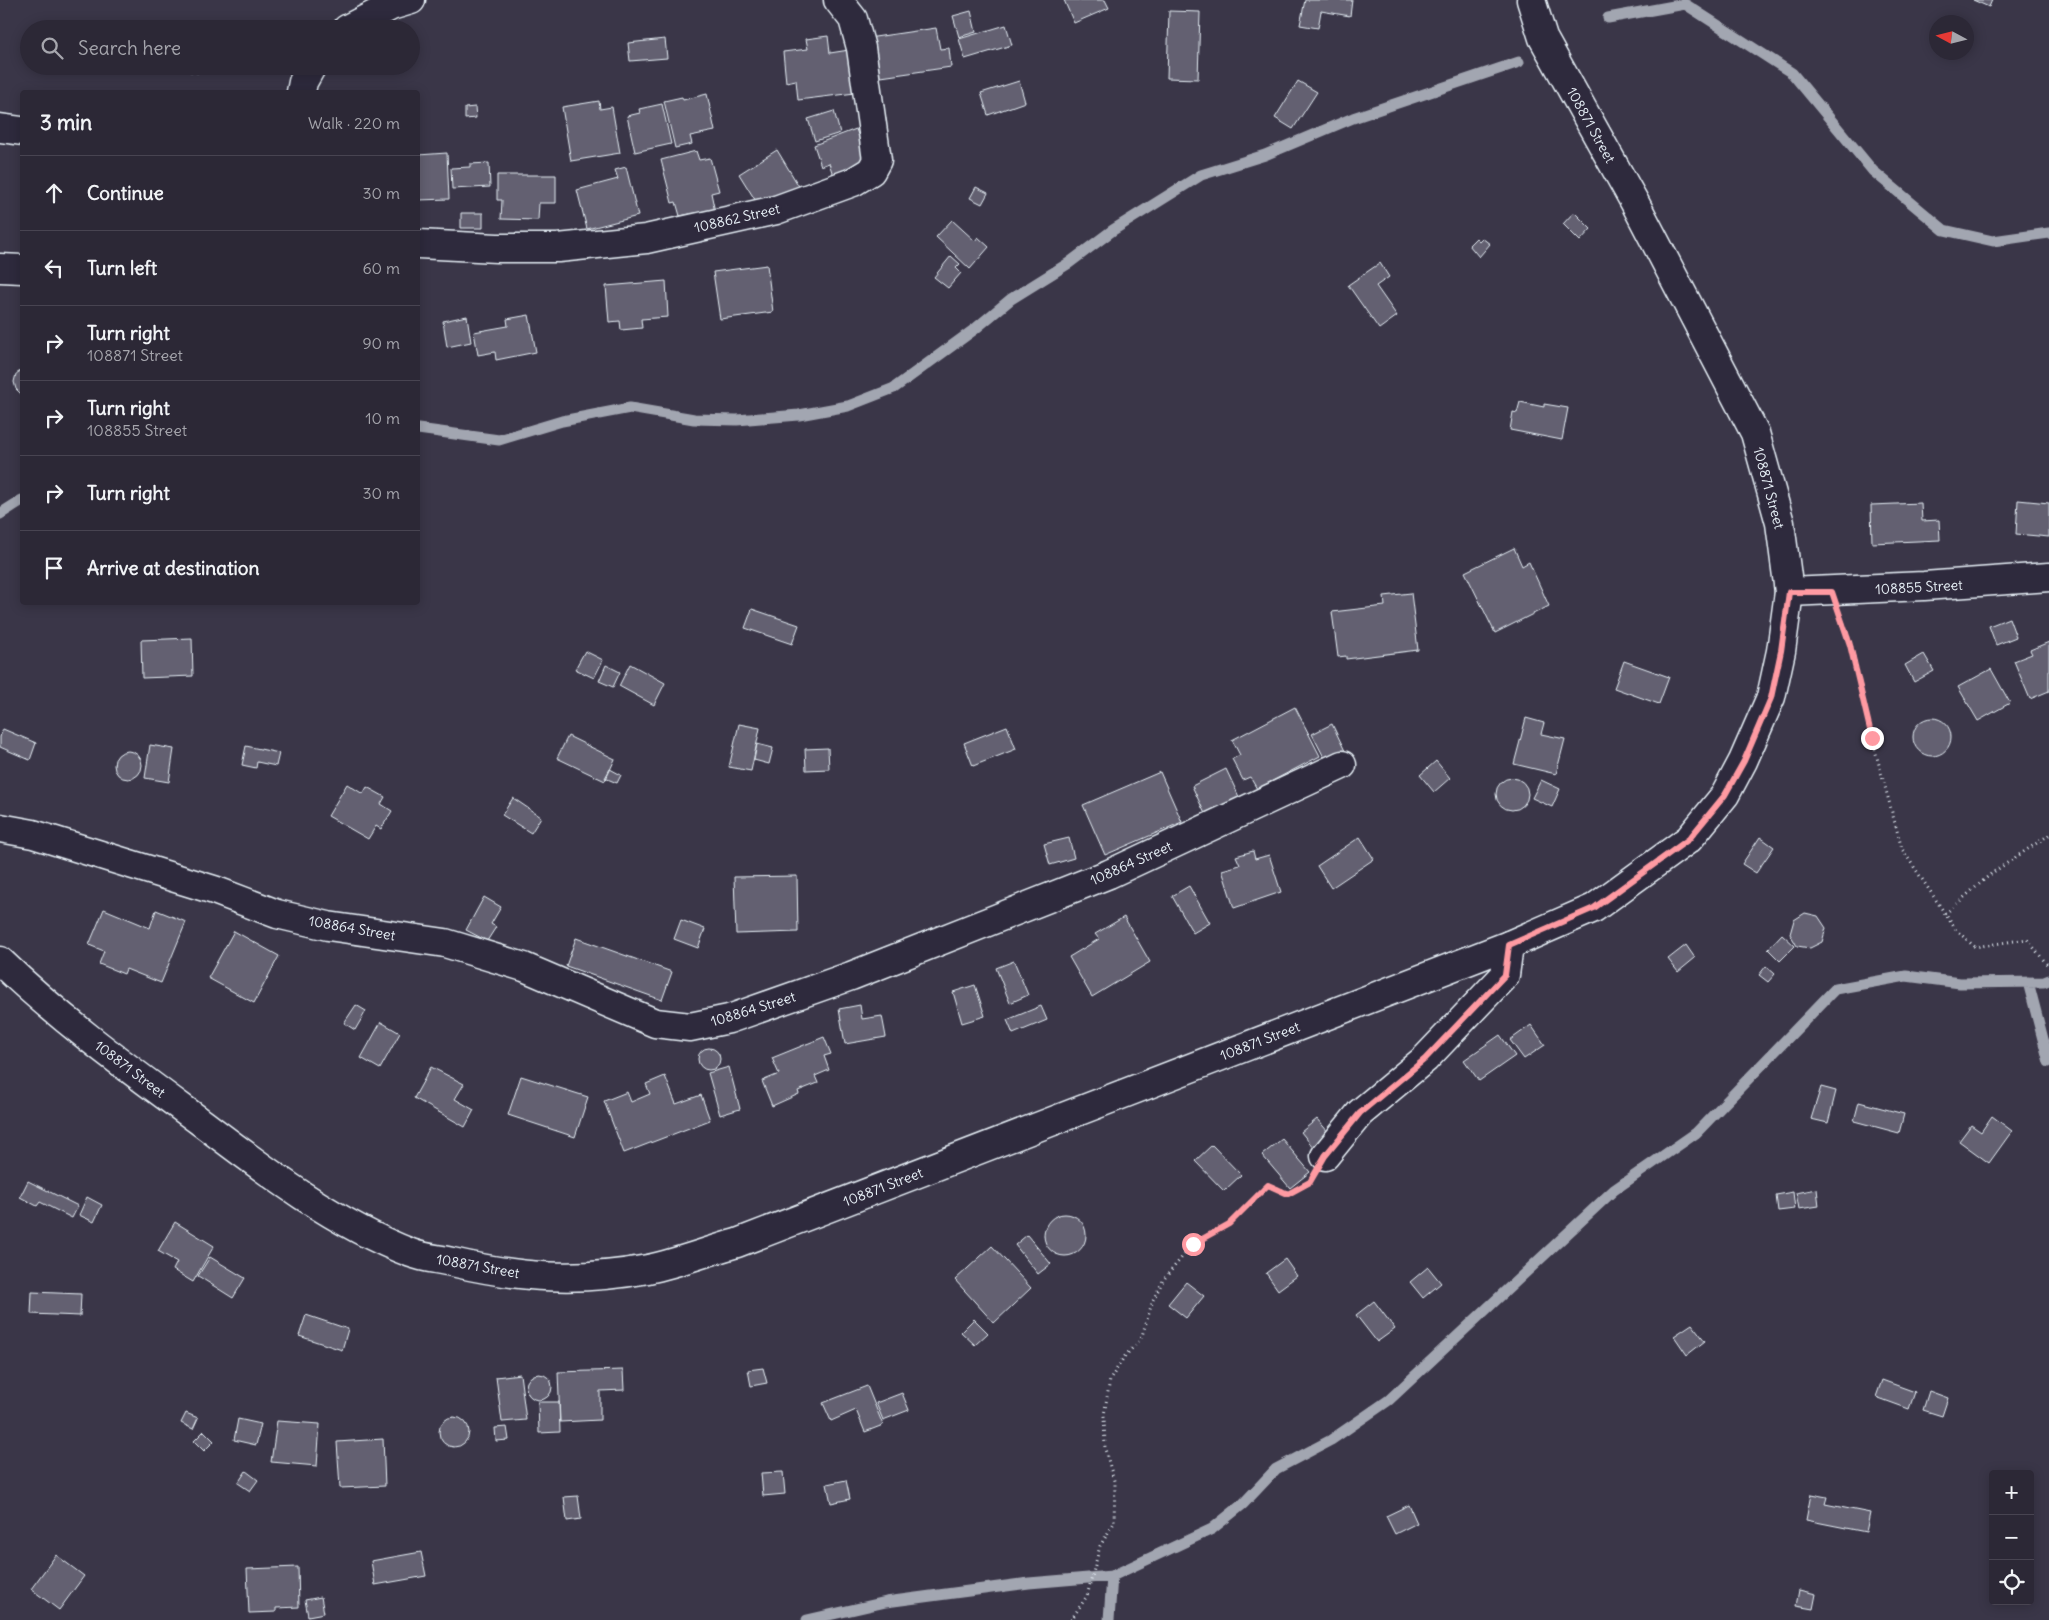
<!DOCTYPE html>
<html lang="en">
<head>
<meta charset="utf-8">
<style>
	:root { --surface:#2c2836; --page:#34303e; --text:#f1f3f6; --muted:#a6a6ad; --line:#484451 }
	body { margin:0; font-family:Delius,sans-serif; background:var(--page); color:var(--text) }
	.controls { position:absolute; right:15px; bottom:15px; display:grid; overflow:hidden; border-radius:5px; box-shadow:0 2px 12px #0003 }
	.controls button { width:45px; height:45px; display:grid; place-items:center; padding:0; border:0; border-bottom:1px solid var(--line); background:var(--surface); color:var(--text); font:25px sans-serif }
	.compass { position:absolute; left:1929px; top:15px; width:45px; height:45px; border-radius:50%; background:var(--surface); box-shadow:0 2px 12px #0003; rotate:277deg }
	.stop { position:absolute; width:15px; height:15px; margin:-11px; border:4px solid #ff9aa2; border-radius:50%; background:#fff }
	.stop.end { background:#ff9aa2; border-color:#fff; box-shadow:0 1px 5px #0008 }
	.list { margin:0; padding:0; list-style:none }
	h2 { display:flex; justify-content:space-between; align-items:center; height:65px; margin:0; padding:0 20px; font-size:21px }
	h2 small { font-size:16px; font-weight:400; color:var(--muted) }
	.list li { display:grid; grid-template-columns:32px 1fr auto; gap:15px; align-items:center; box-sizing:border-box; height:75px; padding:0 20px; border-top:1px solid var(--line) }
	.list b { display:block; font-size:19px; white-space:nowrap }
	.list p { margin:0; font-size:16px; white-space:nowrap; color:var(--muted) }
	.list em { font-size:16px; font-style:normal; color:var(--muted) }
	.icon { flex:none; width:28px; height:28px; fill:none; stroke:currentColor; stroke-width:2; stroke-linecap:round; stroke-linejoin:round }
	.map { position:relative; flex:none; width:2049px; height:1620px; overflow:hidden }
	.search { position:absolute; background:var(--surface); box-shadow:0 2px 12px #0003; left:20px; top:20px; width:400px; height:55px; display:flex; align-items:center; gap:12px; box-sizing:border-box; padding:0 18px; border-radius:28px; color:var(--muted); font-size:19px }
	.panel { position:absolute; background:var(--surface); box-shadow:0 2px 12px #0003; left:20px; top:90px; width:400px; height:515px; border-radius:5px }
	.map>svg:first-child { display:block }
</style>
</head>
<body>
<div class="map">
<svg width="2049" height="1620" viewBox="0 0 2049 1620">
	<rect width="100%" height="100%" fill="#3a3648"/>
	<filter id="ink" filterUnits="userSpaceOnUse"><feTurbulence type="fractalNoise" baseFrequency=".02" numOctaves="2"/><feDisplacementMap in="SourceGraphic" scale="10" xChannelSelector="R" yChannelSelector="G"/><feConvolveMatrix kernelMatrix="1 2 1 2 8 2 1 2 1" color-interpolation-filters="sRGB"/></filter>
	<g filter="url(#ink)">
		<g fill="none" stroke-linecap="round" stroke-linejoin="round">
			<!-- stream -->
			<path stroke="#a2a6b1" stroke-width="11" d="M1608 18 1685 4 1792 73 1873 171 1944 230 1993 241 2049 233
				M418 429 499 440 562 421 630 408 694 419 737 420 799 415 848 406 894 388 975 329 1011 299 1069 263 1113 230 1201 175 1265 155 1353 118 1519 62
				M0 514 22 500
				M2028 982 2049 1062
				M807 1620 886 1602 1029 1583 1112 1576 1212 1529 1243 1504 1276 1469 1331 1440 1389 1400 1614 1190 1696 1133 1835 989 1906 976 1960 983 2044 982 2049 980
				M1109 1620 1112 1576"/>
		</g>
		<!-- building -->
		<path fill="#636171" stroke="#e8f1f8" d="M1064 0H1105L1109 8 1074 23Z
			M1305 0H1352L1350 16 1321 11 1318 28 1300 25Z
			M1973 0H1992L1989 7Z
			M971 11 976 32 959 37 953 16Z
			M1169 11 1200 12 1198 79 1167 78Z
			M1006 25 1012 45 965 59 959 39Z
			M936 28 940 49 949 48 951 67 874 78 868 38Z
			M828 36 830 53 849 50 855 93 798 100 796 80 786 82 783 52 808 49 806 39Z
			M665 39 667 58 630 61 628 43Z
			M180 66H199L198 73 180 70Z
			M1019 81 1025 102 988 115 981 93Z
			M1298 81 1317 92 1293 129 1275 118Z
			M707 94 715 131 690 136 692 144 675 148 664 101 682 97 683 100Z
			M599 101 600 109 612 107 620 153 571 161 562 107Z
			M662 104 671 144 635 152 627 116 640 113 639 109Z
			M475 107 476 118 465 119V108Z
			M834 111 840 133 815 141 808 119Z
			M856 129 870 168 835 181 829 163 821 166 814 145Z
			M777 150 800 188 762 211 739 174Z
			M696 151 699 160 710 158 719 191 711 193 715 212 691 218 690 214 680 216 676 202 672 203 661 160Z
			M447 153 449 199 418 200V155Z
			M489 163 490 187 452 189 451 168 470 167V164Z
			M626 167 638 216 587 229 577 190 618 179 615 170Z
			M497 175H556V203H539L538 220 501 219 502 200H497Z
			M976 187 988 193 982 204 970 198Z
			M1574 212 1591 229 1580 241 1563 224Z
			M461 213H483V228H461Z
			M952 220 975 241 978 237 989 247 970 269 936 237Z
			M1476 238 1479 241 1482 238 1490 244 1479 257 1469 245Z
			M951 256 960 264 956 268 961 273 948 288 934 277Z
			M1380 263 1389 277 1376 286 1397 316 1379 329 1348 285Z
			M767 265 773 312 720 319 713 272Z
			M666 281 668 317 641 319 642 328 621 330 620 321 609 322 606 286Z
			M529 315 536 352 496 360 495 352 478 355 474 332 508 326 507 319Z
			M467 316 471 342 447 347 443 321Z
			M22 370V395L16 389 14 382 16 374Z
			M1520 402 1544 407V404L1568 408 1562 440 1510 430 1513 412 1517 413Z
			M2018 500 2049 503V537L2016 534Z
			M1921 503 1922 521 1939 520 1940 540 1872 543 1871 505Z
			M1514 548 1522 566 1529 562 1549 606 1495 633 1465 572Z
			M1411 593 1418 650 1346 659V656L1338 657 1332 612 1385 606 1384 596Z
			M752 609 799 625 792 644 745 628Z
			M2009 618 2016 637 1996 645 1989 626Z
			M192 638 193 676 142 678 141 640Z
			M2049 642V691L2030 699 2014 661 2032 654 2030 650Z
			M585 651 603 660 594 678 575 669Z
			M1924 654 1934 671 1914 682 1905 665Z
			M1624 661 1669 677 1659 704 1614 688Z
			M630 664 665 683 654 705 619 686Z
			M606 665 620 672 613 687 599 681Z
			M1991 669 2010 703 1978 721 1958 687Z
			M1295 707 1320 756 1257 789 1250 777 1243 780 1232 759 1240 755 1232 740Z
			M1526 718 1544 723 1541 734 1565 739 1556 774 1514 764Z
			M1913 737a19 19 0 1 1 38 0a19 19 0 1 1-38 0Z
			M739 724 760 728 751 771 729 767Z
			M1332 724 1346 753 1327 763 1312 734Z
			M1007 726 1016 749 973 766 964 743Z
			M3 729 36 743 30 760 0 747V737Z
			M568 736 615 759 605 781 557 758Z
			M757 744 773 748 769 764 754 760Z
			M150 745 174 749 169 782 145 778Z
			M246 746 279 753 276 766 257 762 256 768 242 765Z
			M828 748 829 769 806 770 805 749Z
			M114 765a14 14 0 1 1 28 0a14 14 0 1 1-28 0Z
			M1436 761 1450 778 1434 792 1420 775Z
			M610 769 621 775 617 783 605 778Z
			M1226 769 1240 799 1206 816 1192 786Z
			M1160 772 1182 822 1105 855 1083 805Z
			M1496 794a16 16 0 1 1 32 0a16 16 0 1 1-32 0Z
			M1541 780 1560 789 1552 807 1532 798Z
			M347 784 363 794 367 787 385 797 381 804 392 811 381 829 376 826 368 839 328 816Z
			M513 798 541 817 531 833 502 815Z
			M1360 837 1374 859 1331 888 1317 866Z
			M1760 837 1774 847 1756 873 1742 864Z
			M1069 838 1074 858 1050 865 1044 844Z
			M1253 851 1255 859 1269 855 1281 892 1234 908 1222 870 1240 865 1236 856Z
			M797 876 798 932 736 934 734 877Z
			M1189 886 1210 923 1193 933 1172 896Z
			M484 897 501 907 491 924 496 927 487 941 466 930Z
			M104 909 150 928 156 910 186 922 161 983 126 969 124 974 99 964 104 951 89 945Z
			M1805 913 1818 916 1826 928 1822 942 1810 948 1797 946 1790 934 1794 920Z
			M1124 917 1150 962 1092 997 1069 957 1099 939 1095 934Z
			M681 920 705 929 698 948 674 939Z
			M234 931 279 956 254 1003 208 978Z
			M1782 934 1795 946 1780 961 1768 949Z
			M576 938 672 972 662 1000 566 966Z
			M1686 945 1695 958 1678 972 1668 959Z
			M1014 961 1028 995 1010 1003 996 968Z
			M1766 966 1775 974 1768 982 1759 975Z
			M975 985 985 1016 962 1023 953 992Z
			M356 1005 366 1011 355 1030 344 1023Z
			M860 1005 862 1019 882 1016 886 1037 845 1044 839 1009Z
			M1041 1006 1047 1020 1013 1034 1007 1020Z
			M381 1022 400 1033 380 1069 361 1058Z
			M1531 1025 1545 1045 1524 1059 1510 1040Z
			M1500 1035 1515 1056 1479 1081 1464 1060Z
			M824 1037 831 1054 824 1056 829 1070 815 1076 818 1083 798 1091 799 1094 772 1106 762 1081 779 1074 772 1058Z
			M698 1059a11 11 0 1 1 22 0a11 11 0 1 1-22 0Z
			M431 1067 464 1084 455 1099 474 1110 465 1127 414 1098Z
			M729 1067 740 1109 720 1115 708 1073Z
			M521 1076 588 1097 575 1137 508 1115Z
			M665 1076 676 1104 701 1095 710 1120 624 1153 604 1101 627 1092 631 1102 650 1094 646 1084Z
			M1821 1087 1836 1091 1828 1123 1811 1119Z
			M1859 1102 1904 1114 1899 1133 1854 1121Z
			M1992 1116 2012 1131 1989 1163 1959 1141 1971 1125 1981 1132Z
			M1317 1119 1329 1133 1313 1147 1301 1132Z
			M1282 1139 1310 1172 1290 1188 1262 1155Z
			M1212 1145 1241 1175 1224 1191 1195 1161Z
			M28 1181 78 1206 72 1218 40 1202 37 1206 20 1197Z
			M1817 1189 1819 1206 1799 1209 1796 1193Z
			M1793 1192 1795 1209 1778 1211 1776 1195Z
			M87 1197 102 1205 94 1222 79 1215Z
			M1044 1235a21 21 0 1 1 42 0a21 21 0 1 1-42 0Z
			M175 1222 214 1246 193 1282 173 1270 177 1262 158 1251Z
			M1027 1235 1051 1264 1038 1274 1015 1245Z
			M992 1246 1031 1288 994 1323 955 1280Z
			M210 1257 245 1278 233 1298 198 1276Z
			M1285 1259 1297 1276 1278 1290 1266 1273Z
			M1428 1267 1441 1283 1423 1298 1410 1282Z
			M1186 1282 1204 1296 1186 1318 1168 1304Z
			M32 1292 81 1294 80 1316 31 1314Z
			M1374 1301 1395 1329 1377 1342 1356 1315Z
			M306 1315 348 1329 342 1350 299 1336Z
			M974 1319 988 1333 975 1345 961 1332Z
			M1692 1324 1705 1341 1687 1355 1674 1336Z
			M763 1368 767 1383 751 1386 748 1370Z
			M623 1370 624 1390 600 1391V1420L560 1422 558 1372Z
			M520 1374 526 1420 502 1422 496 1377Z
			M526 1387a13 13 0 1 1 26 0a13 13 0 1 1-26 0Z
			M1882 1380 1915 1392 1909 1409 1876 1397Z
			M867 1386 883 1425 865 1432 856 1410 831 1421 823 1403Z
			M1929 1391 1948 1398 1942 1416 1923 1410Z
			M902 1393 909 1410 883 1420 876 1403Z
			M538 1402H559L560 1432 539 1433Z
			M186 1413 198 1418 193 1429 181 1423Z
			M439 1432a15 15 0 1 1 30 0a15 15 0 1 1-30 0Z
			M238 1419 261 1424 256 1445 234 1440Z
			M277 1421 320 1424 317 1466 271 1462Z
			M507 1427 509 1440 496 1441 495 1428Z
			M204 1431 214 1441 204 1451 194 1441Z
			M383 1439 385 1486 340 1488 337 1442Z
			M246 1471 258 1480 250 1491 238 1483Z
			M783 1472 785 1494 763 1496 761 1473Z
			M846 1480 850 1499 831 1503 827 1484Z
			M1811 1494 1827 1497 1825 1504 1870 1513 1866 1532 1806 1520Z
			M578 1496 581 1519 567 1521 564 1497Z
			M1409 1505 1417 1523 1395 1534 1386 1516Z
			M421 1552 426 1576 375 1585 371 1561Z
			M56 1555 84 1576 59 1610 31 1589Z
			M298 1567 299 1607 276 1608V1612L249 1613 247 1569Z
			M1799 1590 1816 1594 1813 1609 1796 1606Z
			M321 1597 324 1613 308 1616 305 1600Z"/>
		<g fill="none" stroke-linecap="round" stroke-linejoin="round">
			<!-- minor casing -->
			<g stroke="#e8f1f8" stroke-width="31">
				<path id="minor" d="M347 29 391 6 411 0
					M301 92 303 82 312 66
					M0 128 22 131
					M418 244 497 248H558L646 239 776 210 853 182 871 171 877 160 861 48 853 19 838 0
					M0 268 22 269
					M1789 592 1924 586 2049 577
					M0 828 33 834 214 890 277 914 328 926 445 943 524 967 655 1023 690 1027 729 1019 851 976 1109 874 1342 765
					M1325 1156 1360 1113 1425 1059 1505 975 1509 945"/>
			</g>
			<!-- tertiary casing -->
			<g stroke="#e8f1f8" stroke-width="31">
				<path id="tertiary" d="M0 961C61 1020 129 1069 197 1119 263 1169 333 1223 411 1253 424 1258 439 1259 452 1262 521 1278 578 1282 648 1269 678 1263 708 1251 737 1243L1509 945 1594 908 1689 839 1725 795 1743 761 1771 697 1781 651 1789 592 1780 523 1755 433 1635 203 1543 38 1531 0"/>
			</g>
			<!-- path -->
			<path stroke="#e8f1f8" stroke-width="3" stroke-dasharray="1 4" stroke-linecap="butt" d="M1843 623 1851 645 1872 739 1902 849 1956 930 1975 947 2027 939 2049 967
				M1945 914 1992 873 2049 835
				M1071 1620 1087 1596 1100 1546 1114 1523 1115 1484 1105 1449 1104 1415 1110 1380 1124 1357 1141 1339 1153 1300 1164 1279 1193 1244 1229 1224 1268 1185 1289 1193 1308 1183"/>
			<!-- minor -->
			<use href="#minor" stroke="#2f2a3d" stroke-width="28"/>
			<!-- tertiary -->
			<use href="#tertiary" stroke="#2f2a3d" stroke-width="28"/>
		</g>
	</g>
	<g fill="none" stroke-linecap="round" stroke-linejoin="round" filter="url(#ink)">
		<!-- route -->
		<path stroke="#ff9aa2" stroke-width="6" d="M1193 1244 1229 1224 1268 1185 1288 1194 1310 1182 1325 1156 1360 1113 1425 1059 1505 975 1509 945 1594 908 1689 839 1725 795 1744 761 1771 698 1781 651 1789 592H1832L1850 645 1872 738"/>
	</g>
	<g text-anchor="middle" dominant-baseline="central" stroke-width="5" stroke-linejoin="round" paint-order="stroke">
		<!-- street labels -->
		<g font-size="14" fill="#e8f1f8" stroke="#2f2a3d">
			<text transform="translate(1591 125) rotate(61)">108871 Street</text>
			<text transform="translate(737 218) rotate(-13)">108862 Street</text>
			<text transform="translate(1769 488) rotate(75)">108871 Street</text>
			<text transform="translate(1919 587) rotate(-3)">108855 Street</text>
			<text transform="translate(1131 863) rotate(-24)">108864 Street</text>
			<text transform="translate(352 928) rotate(10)">108864 Street</text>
			<text transform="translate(753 1009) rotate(-17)">108864 Street</text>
			<text transform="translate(1260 1041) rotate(-21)">108871 Street</text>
			<text transform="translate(130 1069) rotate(37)">108871 Street</text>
			<text transform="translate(883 1187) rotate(-21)">108871 Street</text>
			<text transform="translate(478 1266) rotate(10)">108871 Street</text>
		</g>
	</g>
</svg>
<div class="controls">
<button>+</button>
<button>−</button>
<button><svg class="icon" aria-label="locate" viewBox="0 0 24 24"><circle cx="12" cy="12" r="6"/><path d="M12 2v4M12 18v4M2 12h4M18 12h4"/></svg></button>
</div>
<svg class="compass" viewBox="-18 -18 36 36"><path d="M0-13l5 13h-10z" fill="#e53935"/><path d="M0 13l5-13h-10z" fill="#a6a6ad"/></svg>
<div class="stop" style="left:1193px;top:1244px"></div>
<div class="stop end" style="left:1872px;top:738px"></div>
<div class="search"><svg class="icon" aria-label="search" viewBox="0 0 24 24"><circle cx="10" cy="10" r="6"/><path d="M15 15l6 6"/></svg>Search here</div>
<section class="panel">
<h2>3 min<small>Walk · 220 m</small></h2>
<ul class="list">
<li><svg class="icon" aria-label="ahead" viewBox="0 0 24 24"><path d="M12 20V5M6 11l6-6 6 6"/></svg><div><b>Continue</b></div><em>30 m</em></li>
<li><svg class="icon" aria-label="left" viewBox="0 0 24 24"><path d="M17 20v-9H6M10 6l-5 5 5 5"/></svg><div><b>Turn left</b></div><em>60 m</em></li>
<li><svg class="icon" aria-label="right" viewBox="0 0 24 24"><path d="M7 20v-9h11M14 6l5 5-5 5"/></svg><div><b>Turn right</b><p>108871 Street</p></div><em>90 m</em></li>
<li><svg class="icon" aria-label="right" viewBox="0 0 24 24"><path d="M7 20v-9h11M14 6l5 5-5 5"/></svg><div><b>Turn right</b><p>108855 Street</p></div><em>10 m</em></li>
<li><svg class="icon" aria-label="right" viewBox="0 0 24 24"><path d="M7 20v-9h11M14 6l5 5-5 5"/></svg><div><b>Turn right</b></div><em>30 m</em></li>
<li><svg class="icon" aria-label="arrive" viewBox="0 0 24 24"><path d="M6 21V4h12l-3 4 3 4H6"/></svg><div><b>Arrive at destination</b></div></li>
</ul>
</section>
</div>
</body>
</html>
